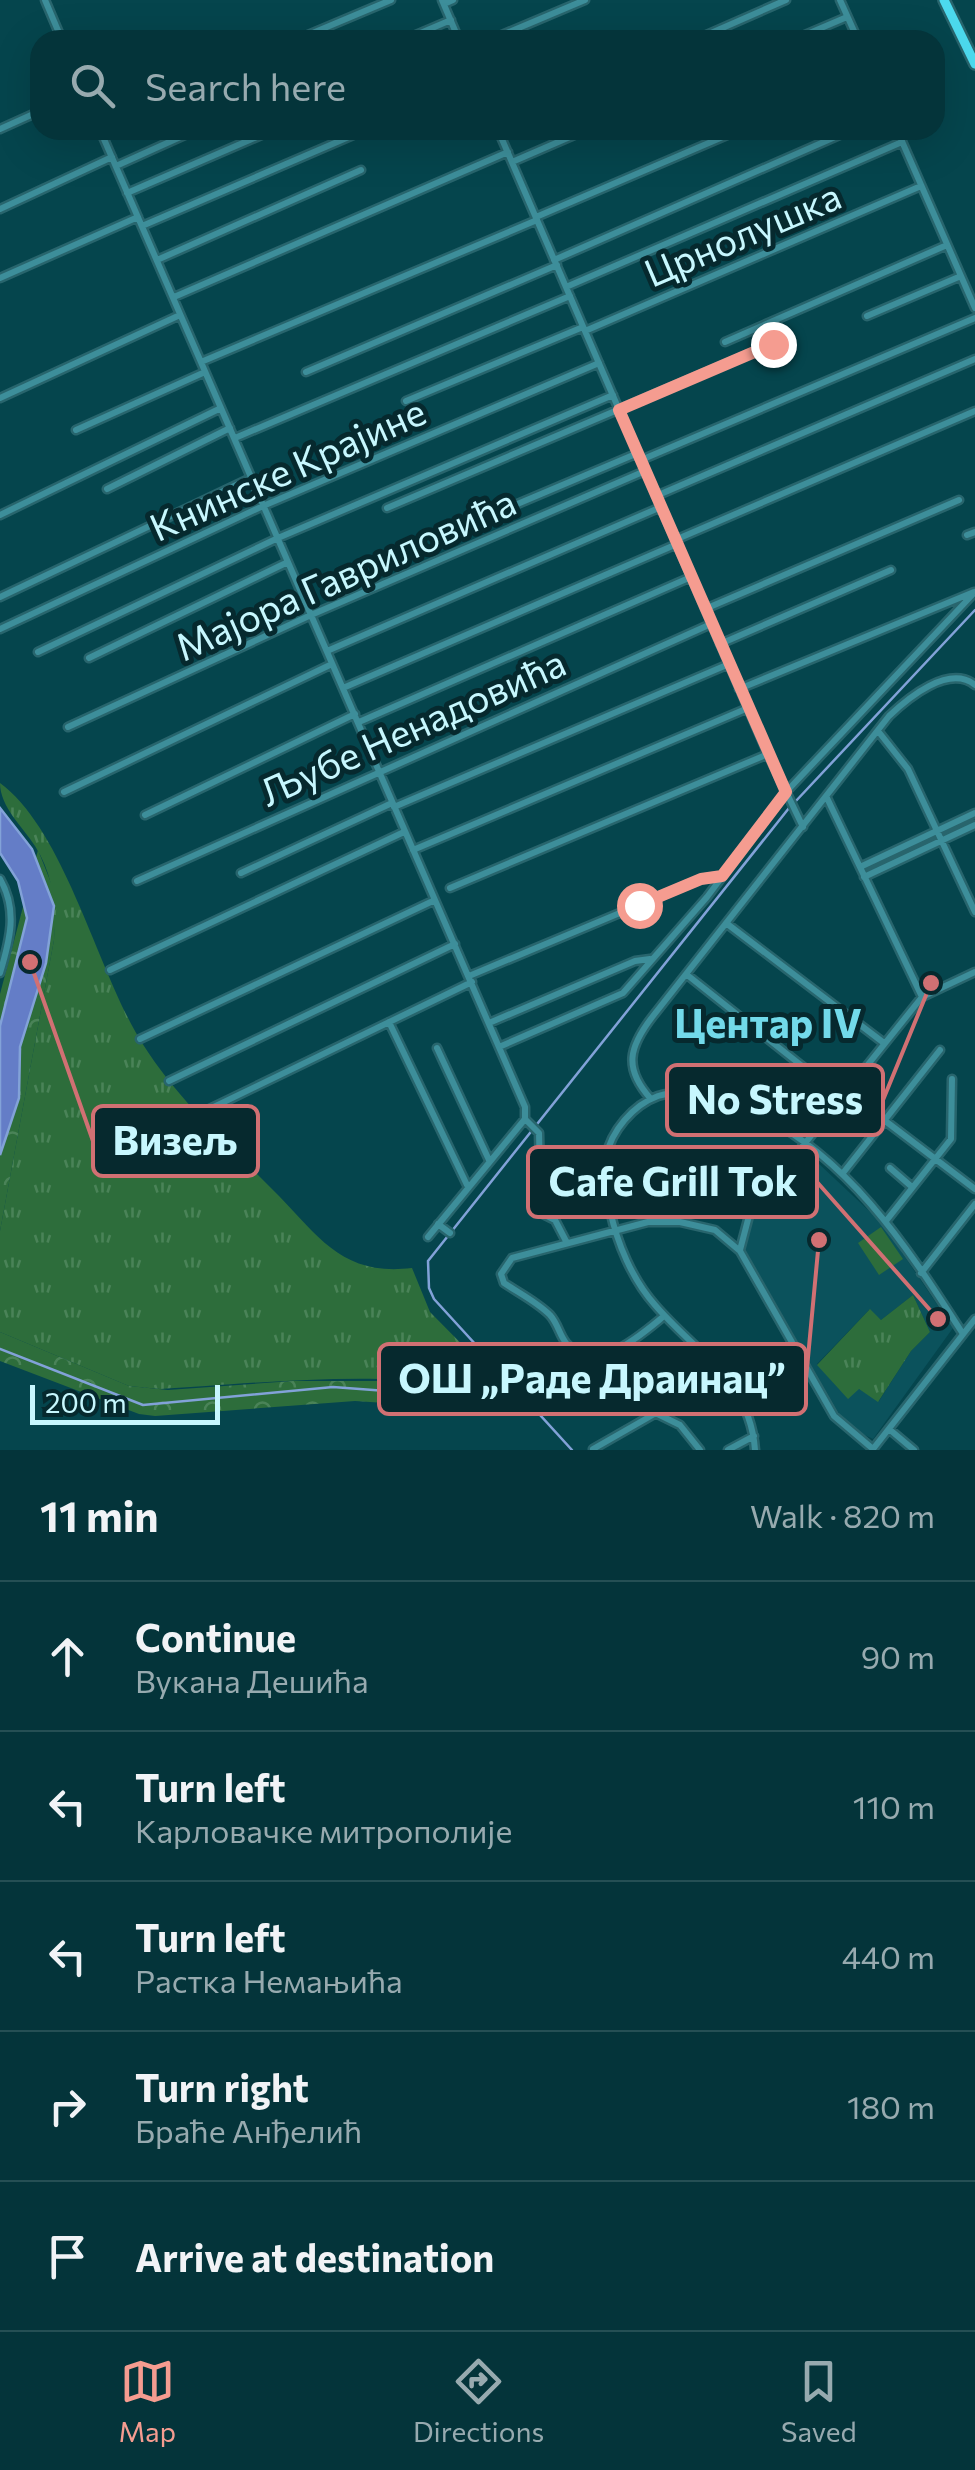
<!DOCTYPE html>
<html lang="en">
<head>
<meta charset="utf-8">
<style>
	:root { --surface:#04343a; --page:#0d3c42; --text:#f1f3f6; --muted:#97aaaf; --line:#254f54; --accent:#f59c90 }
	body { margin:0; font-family:Commissioner,sans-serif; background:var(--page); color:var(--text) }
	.scale { position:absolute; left:30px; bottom:25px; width:190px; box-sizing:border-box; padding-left:10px; border:5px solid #c7f7fe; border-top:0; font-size:28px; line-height:35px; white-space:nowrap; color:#c7f7fe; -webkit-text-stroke:8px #06292e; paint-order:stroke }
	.stop { position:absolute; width:30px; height:30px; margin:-22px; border:8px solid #f59c90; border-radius:50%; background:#fff }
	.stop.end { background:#f59c90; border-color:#fff; box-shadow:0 2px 10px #0008 }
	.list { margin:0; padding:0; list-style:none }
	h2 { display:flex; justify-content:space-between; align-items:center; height:130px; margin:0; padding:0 40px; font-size:42px }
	h2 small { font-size:32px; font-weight:400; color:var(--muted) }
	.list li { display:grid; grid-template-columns:65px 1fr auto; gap:30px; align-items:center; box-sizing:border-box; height:150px; padding:0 40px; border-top:2px solid var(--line) }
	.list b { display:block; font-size:38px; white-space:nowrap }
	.list p { margin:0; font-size:32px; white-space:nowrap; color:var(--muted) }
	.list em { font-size:32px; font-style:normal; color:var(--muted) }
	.icon { flex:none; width:55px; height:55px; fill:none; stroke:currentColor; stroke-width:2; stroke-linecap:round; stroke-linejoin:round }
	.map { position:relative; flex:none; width:975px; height:1450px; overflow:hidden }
	.search { position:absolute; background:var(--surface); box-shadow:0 10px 40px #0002; left:30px; right:30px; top:30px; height:110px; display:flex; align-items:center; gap:25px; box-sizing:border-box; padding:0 35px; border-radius:30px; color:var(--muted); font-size:38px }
	.sheet { height:880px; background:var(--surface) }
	nav { display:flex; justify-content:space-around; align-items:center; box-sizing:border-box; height:140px; border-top:2px solid var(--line); background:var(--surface); font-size:28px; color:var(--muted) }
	nav a { display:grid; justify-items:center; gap:5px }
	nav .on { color:var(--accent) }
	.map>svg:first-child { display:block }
</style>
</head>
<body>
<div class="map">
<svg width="975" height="1450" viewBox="0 0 975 1450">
	<defs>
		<pattern id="grass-tufts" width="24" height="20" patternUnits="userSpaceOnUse" patternTransform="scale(2.5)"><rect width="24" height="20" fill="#2d6d3b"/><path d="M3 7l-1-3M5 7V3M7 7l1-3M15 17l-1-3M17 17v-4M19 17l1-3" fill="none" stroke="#4a8358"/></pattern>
		<pattern id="forest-crowns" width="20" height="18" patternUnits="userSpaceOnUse" patternTransform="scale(2.5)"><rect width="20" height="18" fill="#2d6d3b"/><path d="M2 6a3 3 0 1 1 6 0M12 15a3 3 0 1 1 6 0" fill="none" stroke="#4a8358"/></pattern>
	</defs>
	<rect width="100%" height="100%" fill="#05454d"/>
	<!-- built -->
	<path fill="#0b525c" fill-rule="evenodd" d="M802 1148 882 1223 953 1328 873 1439 854 1430 838 1412 744 1248 751 1216ZM913 1295 930 1332 911 1351 879 1401 859 1389 840 1390 817 1364 869 1310 881 1320Z"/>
	<!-- grass -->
	<path fill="url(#grass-tufts)" d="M0 783C66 832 97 971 142 1043 180 1103 230 1146 279 1196 322 1241 345 1276 412 1268L430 1312 515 1398C417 1365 264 1383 160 1389L129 1386 0 1332V1231L54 940C56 906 54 876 35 846 23 827 0 807 0 783Z
		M913 1295 930 1332 911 1351 878 1402 859 1389 848 1399 817 1365 870 1309 881 1320Z"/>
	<!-- forest -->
	<path fill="url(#forest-crowns)" d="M38 850 57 898 54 940 0 1231V994Z
		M0 1332 129 1386 168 1390 293 1381H392L508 1392V1411L355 1401 155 1416 139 1414 0 1361Z"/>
	<!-- pitch -->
	<path fill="#2d6d3b" d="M881 1227 903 1259 879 1275 858 1243Z"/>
	<!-- water -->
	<path fill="#647dc7" stroke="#82a2d8" stroke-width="2.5" d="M0 808 32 849 54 906 46 963 20 1047 19 1098 0 1155V1026L27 918 18 881 0 853Z"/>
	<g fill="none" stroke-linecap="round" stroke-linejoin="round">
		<!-- stream -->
		<path stroke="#82a2d8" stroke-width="2.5" d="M795 802 975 610
			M0 1349 143 1405 333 1387 507 1400
			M572 1450 434 1299 429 1288 428 1261 789 808"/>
		<!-- minor casing -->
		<g stroke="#28656d" stroke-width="11">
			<path id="minor" d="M45 0 62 40
				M442 0 459 40
				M840 0 858 40
				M444 4 453 0
				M296 40 391 0
				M404 40 451 20
				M490 40 585 0
				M695 40 786 0
				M793 40 847 17
				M0 129 40 111
				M100 130 525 1107V1119L428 1237
				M498 130 768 754 803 827
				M897 130 975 308
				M512 162 586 130
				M116 166 196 130
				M127 193 273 130
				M0 209 112 157
				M536 217 732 133
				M142 226 365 130
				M157 260 361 170
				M554 260 851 130
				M0 278 138 217
				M566 287 902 142
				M174 297 508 152
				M867 316 961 276
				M585 331 921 186
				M725 342 947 245
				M201 362 537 220
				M306 372 557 265
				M0 398 180 315
				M406 401 583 327
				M76 430 205 372
				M235 438 570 296
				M641 460 975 318
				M107 489 230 428
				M656 496 975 359
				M387 508 773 344
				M0 515 221 408
				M470 524 638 453
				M967 535 975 532
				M675 540 975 411
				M0 597 251 478
				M705 609 959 500
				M0 629 263 506 599 363
				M720 644 891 570
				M327 651 661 507
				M38 652 278 538 613 395
				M89 658 288 562
				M343 688 677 544
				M739 689 974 592
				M359 722 691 577
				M68 727 311 615 645 471
				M878 731 908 769 975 912
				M64 792 332 664
				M827 798 922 997
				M394 807 729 664
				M145 815 355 714
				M413 850 748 708
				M860 867 975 813
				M241 873 392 803
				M864 877 975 825
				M0 879C18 910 10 940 0 973
				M137 881 711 624
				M450 888 768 754
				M726 923 884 1043
				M110 970 404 832
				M686 974 840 1096
				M469 976 701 879 722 876
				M389 1022 467 1185
				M489 1023 635 961 650 959
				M140 1039 435 900
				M499 1047 623 993 707 897 786 792 975 592
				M437 1048 489 1160
				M169 1081 455 944
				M651 1099C623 1068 629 1047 653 1016L889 716C908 698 949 664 975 685
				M195 1116 472 982
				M525 1119 539 1133 540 1173 555 1220
				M884 1120 975 1189
				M890 1168 912 1187
				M843 1173 940 1050
				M533 1209 555 1220 567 1243
				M886 1221 951 1139 952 1079
				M438 1224 450 1233
				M740 1250 750 1212 922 997 975 972
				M921 1273 975 1204
				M664 1316C642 1334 594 1378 566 1343 559 1334 558 1324 550 1315 537 1302 519 1293 504 1283L501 1274 512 1258 648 1222H680L715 1230 740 1251 834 1416 873 1449
				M613 1352 631 1401 680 1425 700 1450
				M889 1429 914 1450
				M593 1449 656 1413
				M873 1449 975 1319
				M728 1450 754 1436
				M755 1450C750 1380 696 1353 655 1305 632 1279 617 1243 610 1210 607 1193 603 1174 606 1157 611 1131 633 1105 658 1096 688 1087 719 1096 746 1108 846 1152 906 1245 963 1334"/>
		</g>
		<!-- major casing -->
		<g stroke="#28656d" stroke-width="14">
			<path id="major" d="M944 0 975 64"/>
		</g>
		<!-- minor -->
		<use href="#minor" stroke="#3d8e9a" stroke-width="6"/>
		<!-- major -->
		<use href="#major" stroke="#4cd9ed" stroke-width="9"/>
	</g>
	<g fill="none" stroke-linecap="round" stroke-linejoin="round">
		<!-- route -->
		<path stroke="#f59c90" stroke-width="12" d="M639 905 701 879 722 876 786 792 619 410 773 344"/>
	</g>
	<g text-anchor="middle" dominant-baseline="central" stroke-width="10" stroke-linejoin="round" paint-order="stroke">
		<!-- street labels -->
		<g font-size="38" fill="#c7f7fe" stroke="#06292e">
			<text transform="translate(742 233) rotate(-23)">Црнолушка</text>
			<text transform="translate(287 468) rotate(-24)">Книнске Крајине</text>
			<text transform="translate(345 573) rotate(-24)">Мајора Гавриловића</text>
			<text transform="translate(412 726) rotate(-24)">Љубе Ненадовића</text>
		</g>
		<!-- neighbourhood labels -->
		<g font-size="40" font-weight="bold" fill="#72daea" stroke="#06292e">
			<text x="768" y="1021">Центар IV</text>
		</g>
	</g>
	<!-- callouts -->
	<path fill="none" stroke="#d17073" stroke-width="4" d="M931 983L883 1100M30 962L93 1141M938 1319L817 1182M819 1240L806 1379"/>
	<g fill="#d17073" stroke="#06292e" stroke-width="4">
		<circle cx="931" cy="983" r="10"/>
		<circle cx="30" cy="962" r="10"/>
		<circle cx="938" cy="1319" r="10"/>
		<circle cx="819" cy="1240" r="10"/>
	</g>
	<g fill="#06292e" stroke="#d17073" stroke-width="4">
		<rect x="667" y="1065" width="216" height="70" rx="10"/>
		<rect x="93" y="1106" width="165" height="70" rx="10"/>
		<rect x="528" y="1147" width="289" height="70" rx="10"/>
		<rect x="379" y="1344" width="427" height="70" rx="10"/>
	</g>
	<g font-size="40" text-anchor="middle" font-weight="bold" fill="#c7f7fe">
		<text x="775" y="1114">No Stress</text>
		<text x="175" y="1155">Визељ</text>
		<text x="673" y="1196">Cafe Grill Tok</text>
		<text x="592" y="1393">ОШ „Раде Драинац”</text>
	</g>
</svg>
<div class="scale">200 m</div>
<div class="stop" style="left:639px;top:905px"></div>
<div class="stop end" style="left:773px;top:344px"></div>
<div class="search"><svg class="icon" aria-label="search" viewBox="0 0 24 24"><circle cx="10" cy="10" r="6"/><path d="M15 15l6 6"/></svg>Search here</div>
</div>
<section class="sheet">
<h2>11 min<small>Walk · 820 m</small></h2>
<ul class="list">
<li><svg class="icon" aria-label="ahead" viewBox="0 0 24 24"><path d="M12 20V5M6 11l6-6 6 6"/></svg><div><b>Continue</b><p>Вукана Дешића</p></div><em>90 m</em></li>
<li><svg class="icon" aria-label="left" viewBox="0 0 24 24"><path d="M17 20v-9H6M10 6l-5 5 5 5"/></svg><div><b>Turn left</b><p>Карловачке митрополије</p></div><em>110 m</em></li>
<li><svg class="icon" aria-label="left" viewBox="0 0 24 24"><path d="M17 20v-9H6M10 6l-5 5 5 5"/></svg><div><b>Turn left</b><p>Растка Немањића</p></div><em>440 m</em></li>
<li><svg class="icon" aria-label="right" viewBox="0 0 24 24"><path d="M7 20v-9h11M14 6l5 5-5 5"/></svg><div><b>Turn right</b><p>Браће Анђелић</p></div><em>180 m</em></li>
<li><svg class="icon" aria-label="arrive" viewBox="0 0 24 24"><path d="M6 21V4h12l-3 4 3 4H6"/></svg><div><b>Arrive at destination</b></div></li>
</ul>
</section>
<nav>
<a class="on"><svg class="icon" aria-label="map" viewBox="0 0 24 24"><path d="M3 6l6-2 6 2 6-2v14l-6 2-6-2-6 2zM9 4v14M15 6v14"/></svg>Map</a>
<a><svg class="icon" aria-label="directions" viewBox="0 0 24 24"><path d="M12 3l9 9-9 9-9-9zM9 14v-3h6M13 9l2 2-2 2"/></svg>Directions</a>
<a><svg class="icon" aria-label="saved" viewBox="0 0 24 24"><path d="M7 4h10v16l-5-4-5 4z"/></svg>Saved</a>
</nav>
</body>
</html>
